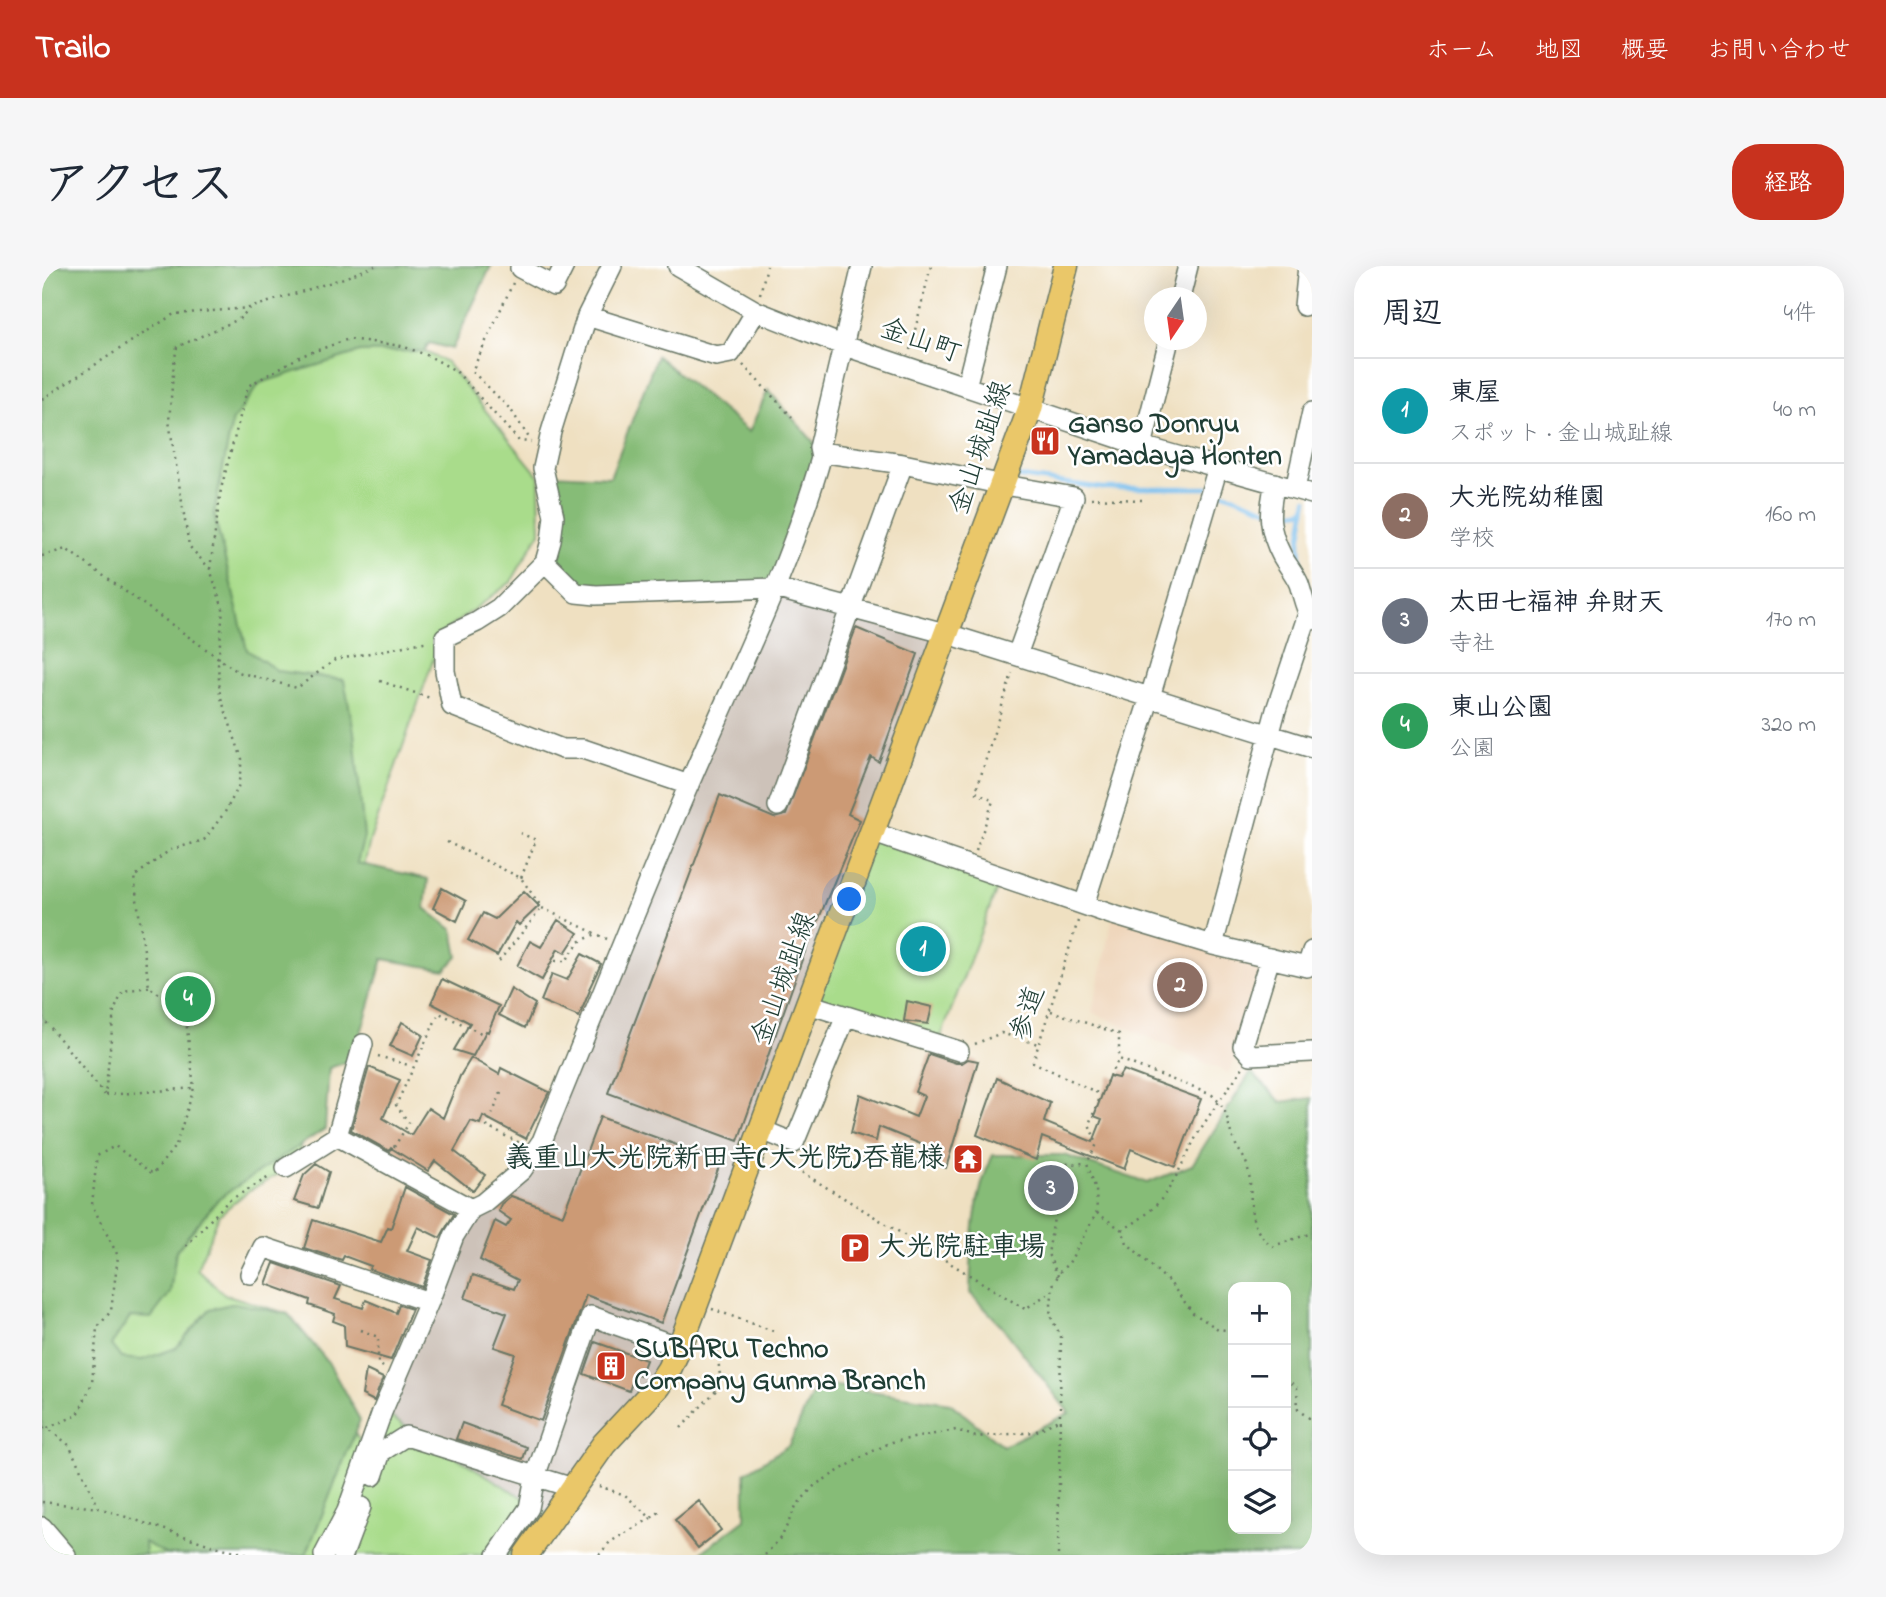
<!DOCTYPE html>
<html lang="ja">
<head>
<meta charset="utf-8">
<style>
	:root { --surface:#fff; --page:#f6f6f7; --text:#1f2937; --muted:#747a83; --line:#e0e1e3; --accent:#c8321e }
	body { margin:0; font-family:"Indie Flower","Klee One",sans-serif; background:var(--page); color:var(--text) }
	.controls { position:absolute; right:21px; bottom:21px; display:grid; overflow:hidden; border-radius:14px; box-shadow:0 7px 28px #0002 }
	.controls button { width:63px; height:63px; display:grid; place-items:center; padding:0; border:0; border-bottom:2px solid var(--line); background:var(--surface); color:var(--text); font:35px sans-serif }
	.compass { position:absolute; left:1102px; top:21px; width:63px; height:63px; border-radius:50%; background:var(--surface); box-shadow:0 7px 28px #0002; rotate:193deg }
	.you { position:absolute; left:808px; top:634px; width:24px; height:24px; margin:-18px; border:5px solid #fff; border-radius:50%; background:#1a73e8; box-shadow:0 0 0 10px #1a73e833 }
	.badge { display:grid; place-items:center; width:46px; height:46px; border-radius:50%; background:var(--accent); color:#fff; font-size:23px; font-weight:700 }
	.pin { position:absolute; translate:-50% -50%; border:4px solid #fff; box-shadow:0 2px 7px #0006 }
	.list { margin:0; padding:0; list-style:none }
	h2 { display:flex; justify-content:space-between; align-items:center; height:91px; margin:0; padding:0 28px; font-size:30px }
	h2 small { font-size:23px; font-weight:400; color:var(--muted) }
	.list li { display:grid; grid-template-columns:46px 1fr auto; gap:21px; align-items:center; box-sizing:border-box; height:105px; padding:0 28px; border-top:2px solid var(--line) }
	.list b { display:block; font-size:26px; white-space:nowrap }
	.list p { margin:0; font-size:23px; white-space:nowrap; color:var(--muted) }
	.list em { font-size:23px; font-style:normal; color:var(--muted) }
	.icon { flex:none; width:38px; height:38px; fill:none; stroke:currentColor; stroke-width:2; stroke-linecap:round; stroke-linejoin:round }
	.map { position:relative; flex:none; width:1270px; height:1289px; overflow:hidden; border-radius:28px }
	header { display:flex; align-items:center; gap:42px; box-sizing:border-box; height:98px; padding:0 35px; background:var(--accent); color:#fff }
	header strong { font-size:33px }
	nav { display:flex; gap:38px; margin-inline-start:auto; font-size:24px }
	.intro { display:flex; align-items:center; justify-content:space-between; box-sizing:border-box; height:168px; padding:0 42px }
	h1 { margin:0; font-size:49px }
	.button { padding:18px 32px; border-radius:28px; background:var(--accent); color:#fff; font-size:24px; font-weight:700 }
	main { display:flex; gap:42px; padding:0 42px }
	aside { flex:1; background:var(--surface); border-radius:28px; box-shadow:0 7px 28px #0002 }
	.map>svg:first-child { display:block }
</style>
</head>
<body>
<header>
<strong>Trailo</strong>
<nav><a>ホーム</a><a>地図</a><a>概要</a><a>お問い合わせ</a></nav>
</header>
<div class="intro"><h1>アクセス</h1><a class="button">経路</a></div>
<main>
<div class="map">
<svg width="1270" height="1289" viewBox="0 0 1270 1289">
	<rect width="100%" height="100%" fill="#fff"/>
	<filter id="ink" filterUnits="userSpaceOnUse"><feTurbulence type="fractalNoise" baseFrequency=".0143" numOctaves="2"/><feDisplacementMap in="SourceGraphic" scale="14" xChannelSelector="R" yChannelSelector="G"/><feConvolveMatrix kernelMatrix="1 2 1 2 8 2 1 2 1" color-interpolation-filters="sRGB"/></filter>
	<filter id="wash" filterUnits="userSpaceOnUse"><feTurbulence type="fractalNoise" baseFrequency=".00686" numOctaves="4" result="noise"/><feDisplacementMap in="SourceGraphic" scale="28" xChannelSelector="R" yChannelSelector="G"/><feGaussianBlur stdDeviation="1.57" result="paint"/><feColorMatrix in="noise" values="0 0 0 0 0 0 0 0 0 0 0 0 0 0 0 0 0 1.4 0 .05"/><feComposite in="paint" operator="in"/></filter>
	<g filter="url(#wash)">
		<rect width="100%" height="100%" fill="#efe0c1"/>
		<!-- built -->
		<path fill="#efd6bb" d="M1071 649 1228 692 1201 780 1186 807 1050 746Z"/>
		<!-- industrial -->
		<path fill="#cdc2b9" d="M733 322 904 368 642 1069 511 1250 340 1146 412 970 480 904Z"/>
		<!-- green -->
		<path fill="#a9dc8b" stroke="#648c60" stroke-width="2" d="M365 77 404 96 497 210 498 266 469 316 401 366 328 574 256 892 235 909 205 926 177 949 155 1003 182 1028 246 1048 289 1130 325 1186 340 1146 511 1250 484 1289H0V247L170 95Z
			M829 566 959 612 897 776 768 732Z"/>
		<!-- forest -->
		<path fill="#86bc77" stroke="#527c56" stroke-width="2" fill-rule="evenodd" d="M0 0H449L410 83 387 77 382 85 318 86 218 117 190 156 172 248 205 384 236 405 302 414 312 466 322 571 315 597 386 613 383 642 411 664 416 691 403 704 341 693 311 794 287 802 283 863 177 932 134 985 128 1027 109 1052 88 1051 69 1079 79 1092 100 1094 134 1082 168 1043 193 1037 246 1048 286 1096 318 1154 264 1289H125L102 1276 103 1289H0Z
			M615 90 707 166 726 124 777 182 733 322 554 329 503 296 511 208 568 211Z
			M1209 806 1239 836 1270 832V1289H656L703 1253V1207L747 1179 775 1117 908 1137 961 1180 1027 1147 959 1059 928 1027C930 981 930 931 951 889H1022L1105 917 1150 899ZM1191 1021H1244V1263H1191Z"/>
		<g fill="none" stroke-linecap="round" stroke-linejoin="round">
			<!-- stream -->
			<path stroke="#74bcec" stroke-width="4.5" d="M972 210 1060 222H1166
				M1267 221 1270 209
				M1174 224 1225 243
				M1233 246 1239 248 1263 244
				M1259 304 1258 276 1265 233"/>
		</g>
		<g id="blocks">
			<!-- building -->
			<path fill="#cc9a75" d="M814 362 876 388 837 496 829 491 806 548 818 554 762 688 696 875 566 827 678 529 732 552 744 549Z
				M400 622 424 635 415 655 391 642Z
				M482 625 497 640 477 659 474 656 455 690 426 674 441 647 453 653Z
				M516 654 536 667 523 687 516 683 500 714 475 700 488 675 499 681Z
				M874 671 892 675 885 697 869 690Z
				M540 688 559 698 547 723 548 724 537 751 499 735 510 708 525 714Z
				M400 713 457 740 446 766 444 765 431 790 412 784 428 757 389 737Z
				M469 723 493 738 483 762 457 749Z
				M865 735 890 741 886 758 862 755Z
				M360 756 381 769 371 790 348 780Z
				M887 788 914 797H920L926 793 936 795 904 902 885 896 891 883 837 861 834 875 809 867 818 828 874 851 882 830 873 826Z
				M429 792 457 808 459 802 507 826 484 873 441 850 438 858 429 855 412 885 443 909 431 925 393 895 386 905 349 882 347 885 309 864 327 801 358 814 341 852 369 869 386 842 401 852 418 810Z
				M1081 804 1159 833 1133 901 1089 883 1082 903 1000 871 994 894 935 869 955 812 1008 837 1002 856 1051 876 1060 853 1052 850 1067 810 1076 812Z
				M558 851 679 895 619 1057 544 1029 499 1155 455 1139 473 1088 452 1081 465 1047 423 1032 431 1009 472 1023 476 1014 438 994 453 955 464 961 469 954 456 945 459 938 469 930 521 949Z
				M274 898 287 906 276 942 252 935 262 909Z
				M1001 910 1022 917 1017 930 997 926Z
				M363 921 412 948 398 972 376 961 365 985 390 994 380 1021 327 1003 329 1000 302 990 300 994 262 982 271 954 339 976 346 961 349 962Z
				M232 997 299 1020 293 1033 321 1042 324 1034 354 1047 357 1039 370 1043 349 1094 303 1081 302 1059 291 1055 293 1048 267 1039 268 1034 224 1018Z
				M553 1076 604 1094 598 1110 593 1108 587 1125 542 1108Z
				M324 1104 341 1112 332 1135 320 1129Z
				M420 1157 485 1181 481 1193 414 1173Z
				M657 1235 679 1264 656 1282 633 1254Z"/>
		</g>
	</g>
	<g filter="url(#ink)">
		<use href="#blocks" fill-opacity="0" stroke="#687665" stroke-width="2"/>
		<g fill="none" stroke-linecap="round" stroke-linejoin="round">
			<!-- minor casing -->
			<g stroke="#687665" stroke-width="22">
				<path id="minor" d="M570 0 545 50 509 166 501 202 512 250 509 275 503 296 457 342 435 356 403 371V405L410 440 520 483H541L647 519
					M636 0 714 45 800 79 1100 180 1270 228
					M478 2 512 20 522 0
					M1138 32 1146 0
					M1262 40 1266 0
					M545 50 674 90 689 87 714 45
					M924 121 955 0
					M1100 180 1127 74
					M778 186 861 198
					M1233 217C1226 247 1226 263 1240 290 1245 299 1253 308 1257 318 1261 330 1263 343 1270 354
					M1253 223 1270 146
					M503 296 534 327 554 329 733 322 906 368 1270 482
					M736 540 861 198 962 219 1032 231 975 389
					M829 566 1071 649 1171 679 1265 701 1270 685
					M1042 639 1108 431 1176 201
					M1171 679 1234 444 1266 348
					M1228 692 1201 780 1209 789 1270 786
					M766 738 917 785
					M720 864 752 877 804 750
					M295 870 429 943
					M244 902 295 870 321 778
					M208 1008 221 981 387 1036
					M331 1210 339 1186 364 1170 531 1222
					M0 1261 24 1289
					M282 1289 305 1245 340 1146 387 1036 412 970 429 943 441 937 480 904 500 875C549 756 597 635 648 516 694 409 747 304 779 192L777 182 820 0
					M301 1289 319 1241
					M455 1289 487 1242 493 1211 549 1050 637 1081"/>
			</g>
			<!-- major casing -->
			<g stroke="#687665" stroke-width="27">
				<path id="major" d="M484 1289 562 1178 616 1120 627 1103 640 1075 988 143 1024 0"/>
			</g>
			<!-- path -->
			<path stroke="#687665" stroke-width="2.5" stroke-dasharray="2 5" stroke-linecap="butt" d="M471 17 430 105 469 144 489 175
				M718 28 725 0
				M868 84 889 0
				M701 99 750 151
				M0 133 132 48 208 42 299 13 333 0
				M1049 232 1100 234
				M0 290 24 283 196 406 255 422 293 394 387 375
				M168 303 179 223 206 120 259 90 307 73 360 80 387 90 414 105 477 175 489 176
				M338 415 391 433
				M478 567 494 574 479 612
				M405 576 479 612 500 642 565 673
				M934 585 951 535 934 526 970 407
				M1036 655 991 796 1060 829
				M457 695 500 642
				M513 695H524L537 676 554 668
				M1009 745 1077 768V793L1170 829C1190 847 1183 857 1193 877 1196 884 1201 889 1204 896 1215 928 1198 958 1231 980L1270 967
				M0 751 63 829 72 745 81 725 107 721
				M933 778 959 767 996 778
				M336 790 366 799
				M459 827 445 861 478 877
				M64 829 152 822
				M352 881 367 857 354 839 397 747 441 768
				M730 888 983 1043 1010 1025
				M1055 947 1080 964 1085 977 1129 1018 1151 1047 1176 1063 1191 1065
				M1080 964C1130 937 1132 909 1158 864 1171 843 1187 822 1201 801
				M144 980 186 935 229 910
				M1016 1010 1006 988 1013 946 1022 917 1014 914 1022 898 1045 897
				M670 1043 731 1065
				M319 1064 336 1071V1097L341 1101
				M1244 1112 1255 1122 1256 1144 1270 1154
				M0 1160 5 1162H0
				M639 1162 679 1119 675 1083 661 1077
				M557 1220 583 1229 609 1252 619 1245
				M0 1236 57 1242 172 1280 210 1289
				M57 1242 27 1179 5 1162 36 1149 50 1117 55 1062 69 1045 76 990 50 939 55 890 73 880 111 908 134 879 152 822 143 745 107 721 92 611 128 584 162 574 183 546 196 522 200 493 178 429 176 399 181 343 168 303 147 280 127 155 132 97 135 81 197 53 208 42
				M557 1289 568 1276 609 1252
				M723 1289 740 1270 754 1240 773 1219 825 1188 850 1176 914 1164 934 1171 993 1166 1016 1154
				M1016 1289 1019 1071 1008 1049 1011 1019 1019 1004 1027 997 1055 946 1054 924 1045 897 1055 878 1047 858 1067 810 1077 793"/>
			<!-- minor -->
			<use href="#minor" stroke="#fff" stroke-width="19"/>
			<!-- major -->
			<use href="#major" stroke="#eac769" stroke-width="24"/>
		</g>
	</g>
	<!-- icons -->
	<defs>
		<g id="restaurant-square" transform="scale(1.575)"><rect x="-9" y="-9" width="18" height="18" rx="4" fill="#c8321e" stroke="#fff"/><path d="M-5-6h1v4h1v-4h1v4h1v-4h1v5L-1.5 .5V6h-2V.5L-5-1ZM5-6V6H3V1.5H1.5Q1.5-4 5-6Z" fill="#fff"/></g>
		<g id="temple-square" transform="scale(1.575)"><rect x="-9" y="-9" width="18" height="18" rx="4" fill="#c8321e" stroke="#fff"/><path d="M0-6L5-2H3V0L6.5 2.5H4V6H1.5V3h-3V6H-4V2.5H-6.5L-3 0V-2H-5Z" fill="#fff"/></g>
		<g id="parking-square" transform="scale(1.575)"><rect x="-9" y="-9" width="18" height="18" rx="4" fill="#c8321e" stroke="#fff"/><path d="M-3.5-5.5H1a3.5 3.5 0 0 1 0 7H-1V5.5H-3.5ZM-1-3.4V-.6H.8a1.4 1.4 0 0 0 0-2.8Z" fill="#fff"/></g>
		<g id="building-square" transform="scale(1.575)"><rect x="-9" y="-9" width="18" height="18" rx="4" fill="#c8321e" stroke="#fff"/><path d="M-4-6H4V6H1V3H-1V6H-4ZM-2.5-4.3h1.7v1.8h-1.7ZM.8-4.3h1.7v1.8H.8ZM-2.5-1h1.7V.8h-1.7ZM.8-1h1.7V.8H.8Z" fill="#fff"/></g>
	</defs>
	<g fill-rule="evenodd">
		<use href="#restaurant-square" x="1003" y="175"/>
		<use href="#temple-square" x="926" y="893"/>
		<use href="#parking-square" x="813" y="982"/>
		<use href="#building-square" x="569" y="1100"/>
	</g>
	<g text-anchor="middle" dominant-baseline="central" stroke-width="5" stroke-linejoin="round" paint-order="stroke">
		<!-- street labels -->
		<g font-size="28" fill="#1f3d34" stroke="#fff">
			<text transform="translate(878 76) rotate(19)">金山町</text>
			<text transform="translate(940 182) rotate(-71)">金山城趾線</text>
			<text transform="translate(743 713) rotate(-70)">金山城趾線</text>
			<text transform="translate(987 748) rotate(-72)">参道</text>
		</g>
		<!-- poi labels -->
		<g font-size="28" font-weight="bold" fill="#1f3d34" stroke="#fff" text-anchor="start">
			<text x="1026" y="159">Ganso Donryu<tspan x="1026" dy="32">Yamadaya Honten</tspan></text>
			<text x="903" y="893" text-anchor="end">義重山大光院新田寺(大光院)吞龍様</text>
			<text x="836" y="982">大光院駐車場</text>
			<text x="592" y="1084">SUBARU Techno<tspan x="592" dy="32">Company Gunma Branch</tspan></text>
		</g>
	</g>
</svg>
<div class="controls">
<button>+</button>
<button>−</button>
<button><svg class="icon" aria-label="locate" viewBox="0 0 24 24"><circle cx="12" cy="12" r="6"/><path d="M12 2v4M12 18v4M2 12h4M18 12h4"/></svg></button>
<button><svg class="icon" aria-label="layers" viewBox="0 0 24 24"><path d="M12 4l9 5-9 5-9-5zM3 14l9 5 9-5"/></svg></button>
</div>
<svg class="compass" viewBox="-18 -18 36 36"><path d="M0-13l5 13h-10z" fill="#e53935"/><path d="M0 13l5-13h-10z" fill="#747a83"/></svg>
<div class="you"></div>
<div class="pin badge" style="left:881px;top:683px;background:#0f9aa8">1</div>
<div class="pin badge" style="left:1138px;top:719px;background:#8d6e63">2</div>
<div class="pin badge" style="left:1009px;top:922px;background:#6b7280">3</div>
<div class="pin badge" style="left:146px;top:733px;background:#2e9e5b">4</div>
</div>
<aside>
<h2>周辺<small>4件</small></h2>
<ul class="list">
<li><span class="badge" style="background:#0f9aa8">1</span><div><b>東屋</b><p>スポット · 金山城趾線</p></div><em>40 m</em></li>
<li><span class="badge" style="background:#8d6e63">2</span><div><b>大光院幼稚園</b><p>学校</p></div><em>160 m</em></li>
<li><span class="badge" style="background:#6b7280">3</span><div><b>太田七福神 弁財天</b><p>寺社</p></div><em>170 m</em></li>
<li><span class="badge" style="background:#2e9e5b">4</span><div><b>東山公園</b><p>公園</p></div><em>320 m</em></li>
</ul>
</aside>
</main>
</body>
</html>
